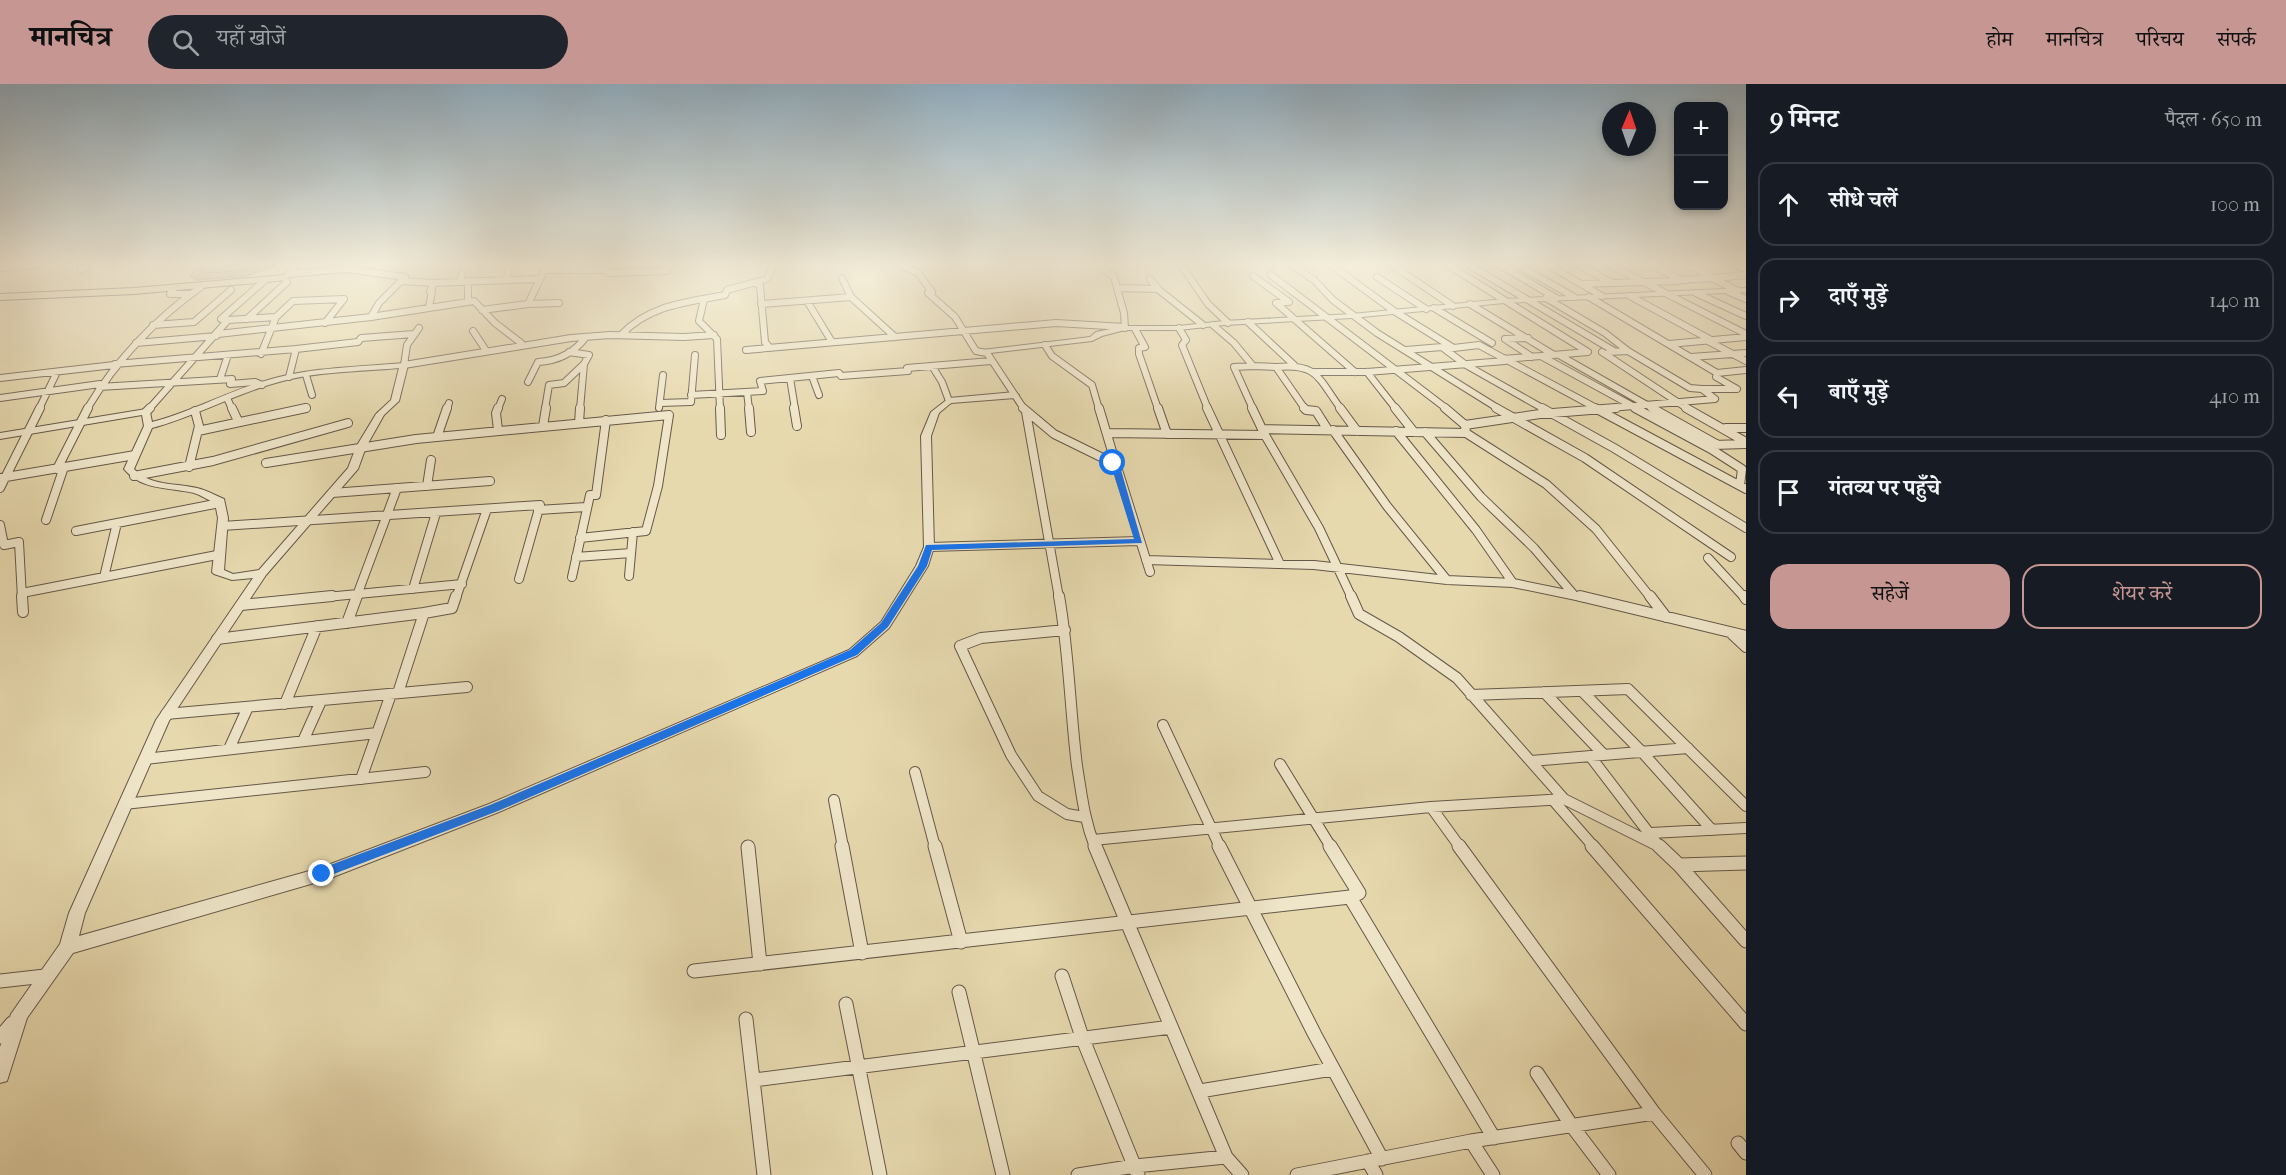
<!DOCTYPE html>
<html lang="hi">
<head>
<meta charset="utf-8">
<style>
	:root { --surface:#171b24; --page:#20242c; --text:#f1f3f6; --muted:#9ea1a6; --line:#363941; --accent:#c59692 }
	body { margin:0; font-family:"IM FELL French Canon","Noto Serif Devanagari",serif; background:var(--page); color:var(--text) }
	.controls { position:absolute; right:18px; top:18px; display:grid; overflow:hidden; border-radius:12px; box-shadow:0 3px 9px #0003 }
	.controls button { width:54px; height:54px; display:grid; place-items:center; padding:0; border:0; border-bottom:2px solid var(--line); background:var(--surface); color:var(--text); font:30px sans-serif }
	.compass { position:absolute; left:1602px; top:18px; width:54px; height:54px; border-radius:50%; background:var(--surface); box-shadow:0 3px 9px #0003; rotate:2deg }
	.stop { position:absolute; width:18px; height:18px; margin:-14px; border:4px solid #1a73e8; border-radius:50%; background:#fff }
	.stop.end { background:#1a73e8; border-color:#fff; box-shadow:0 2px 6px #0008 }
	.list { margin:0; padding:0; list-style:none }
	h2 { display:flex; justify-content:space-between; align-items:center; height:78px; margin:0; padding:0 24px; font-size:26px }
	h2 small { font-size:20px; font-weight:400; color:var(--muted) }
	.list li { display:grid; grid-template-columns:39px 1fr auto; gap:18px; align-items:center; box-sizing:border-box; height:84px; margin:0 12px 12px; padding:0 12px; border:2px solid var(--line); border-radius:18px }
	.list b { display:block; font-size:22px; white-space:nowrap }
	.list em { font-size:20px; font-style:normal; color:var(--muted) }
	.actions { display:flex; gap:12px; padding:18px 24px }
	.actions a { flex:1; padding:14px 0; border:2px solid var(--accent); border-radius:18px; text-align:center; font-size:21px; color:var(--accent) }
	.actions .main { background:var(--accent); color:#111 }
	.icon { flex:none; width:33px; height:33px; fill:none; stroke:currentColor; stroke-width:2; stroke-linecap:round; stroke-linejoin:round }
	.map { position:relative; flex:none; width:1746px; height:1091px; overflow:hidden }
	header { display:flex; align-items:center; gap:36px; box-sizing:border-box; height:84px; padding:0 30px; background:var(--accent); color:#111 }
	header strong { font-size:28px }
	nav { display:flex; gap:33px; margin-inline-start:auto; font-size:21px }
	.search { width:420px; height:54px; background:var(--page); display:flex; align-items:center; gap:15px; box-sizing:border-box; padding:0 21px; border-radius:33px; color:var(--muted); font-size:22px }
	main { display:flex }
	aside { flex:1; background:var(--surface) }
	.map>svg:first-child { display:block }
</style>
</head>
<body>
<header>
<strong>मानचित्र</strong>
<div class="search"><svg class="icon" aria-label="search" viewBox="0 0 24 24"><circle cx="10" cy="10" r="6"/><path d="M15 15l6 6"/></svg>यहाँ खोजें</div>
<nav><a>होम</a><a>मानचित्र</a><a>परिचय</a><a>संपर्क</a></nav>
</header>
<main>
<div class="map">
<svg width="1746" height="1091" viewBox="0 0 1746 1091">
	<rect width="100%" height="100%" fill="#e7d9ae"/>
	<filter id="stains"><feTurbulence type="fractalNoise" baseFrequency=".00333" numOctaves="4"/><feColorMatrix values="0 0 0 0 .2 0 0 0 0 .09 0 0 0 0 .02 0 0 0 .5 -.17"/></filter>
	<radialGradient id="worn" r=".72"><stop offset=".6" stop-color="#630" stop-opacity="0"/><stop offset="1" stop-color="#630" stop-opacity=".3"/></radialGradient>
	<!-- water -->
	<path fill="#ac9f80" stroke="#7e715c" stroke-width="1.5" d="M198 181H277L246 192 196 196 190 192Z"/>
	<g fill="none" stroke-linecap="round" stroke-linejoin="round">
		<!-- shore -->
		<path stroke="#736654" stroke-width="1.5" d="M202 181V187L205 189 246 186 260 181"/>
		<!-- minor-far3 casing -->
		<g stroke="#655849" stroke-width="8">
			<path id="minor-far3" d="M900 181 918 189 932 208 928 209 955 233 976 267 987 269 1024 325
				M1098 181 1114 193 1124 229 1125 244
				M1181 181 1208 220 1228 239
				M1292 181 1314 196 1333 216 1377 249 1499 325
				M1331 181 1394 227 1452 263
				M1392 181 1453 222
				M1448 181 1588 268 1541 272
				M1469 181 1614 267
				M1500 181 1556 214
				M1518 181 1574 213
				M1548 181 1602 212
				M1579 181 1610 198
				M1610 181 1746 250
				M1652 181 1681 196 1712 194 1738 207
				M1688 181 1713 193
				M1735 181 1746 185
				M0 184 37 181
				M81 186 89 181
				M544 186H607L609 189 667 187
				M288 190 346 185 405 193 379 219 371 233
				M1271 191 1447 325
				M1253 192 1289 218 1276 219 1355 288
				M1377 193 1426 225
				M842 194 851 213 895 253
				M1715 194 1746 191
				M507 195 509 181
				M1150 195 1159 206 1203 241
				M402 197 432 199 540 195
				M468 197V218
				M460 198 464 181
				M755 199 760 201 765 258 770 264
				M1581 200 1679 197
				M174 204 170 210H188
				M1118 204 1158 205
				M1729 208 1746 215
				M1696 209 1746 232
				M1630 212 1711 256
				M1589 213 1717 289 1716 293 1737 305H1702L1715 315 1598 325
				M1546 214 1605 249 1628 267
				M704 215 699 237 717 255 720 325
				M807 217 832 258
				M528 220 542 191
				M761 220 851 213
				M1470 220 1554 271
				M429 223 432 207H430L434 199
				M1434 224 1492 259
				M482 226 528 220 559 219
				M276 233 293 217 344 215 325 239
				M247 235 287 198 285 194
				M228 236 276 233 261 270
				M1248 238 1294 281
				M153 241 194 238 231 206
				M1213 241 1234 259 1253 282 1234 283 1253 325
				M419 244 407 261 404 281 571 254 610 251 684 253 714 251
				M1179 244 1186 256 1182 261 1208 325
				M1135 245 1145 263 1139 264V270L1158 325
				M473 247 485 265
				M218 250 371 233 474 217 495 239 521 259
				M621 251C649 221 687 218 725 211L727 206 767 195 774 181
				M1528 254 1505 255 1532 273
				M1708 257 1746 277
				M136 259 216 252
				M1669 260 1746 253
				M1045 261 1052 272 1092 301 1099 325
				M296 265 358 258 361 254 414 250
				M1445 265 1479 261 1598 325
				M746 266 1056 239 1125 243
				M1406 266 1442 263 1466 281 1544 325
				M569 268 589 271 584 280 580 325
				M1602 268 1688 325
				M1609 268 1628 267 1690 304 1702 305
				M1559 271 1654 325
				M1691 273 1746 269
				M1502 275 1541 272 1638 325
				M115 280 296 265 289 293
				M932 282 942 298 949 317
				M1253 282 1276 283 1305 325
				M1276 283C1318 279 1318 294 1341 325
				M1314 288H1367L1505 277
				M1367 288 1396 325
				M1717 289 1746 286
				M306 291 312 311
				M812 292 819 311
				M0 294 114 281
				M790 294 795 325
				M220 295 228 271
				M528 298 538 278C557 277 574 269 586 253
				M99 303 232 295 230 300 255 298 262 301
				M747 308 749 325
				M691 311 763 307 760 297 839 289 841 292 908 287 907 284 991 277
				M0 314 100 300
				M227 314 232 325
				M660 319 691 318 695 271
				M659 324 663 291
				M39 325 57 288
				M87 325C117 275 154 236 202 202
				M149 325 228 236 221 235 265 196
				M301 325 306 324
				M447 325 449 319
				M498 325 502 315
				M545 325 549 301 564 299 584 280"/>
		</g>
		<!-- minor-far2 casing -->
		<g stroke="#655849" stroke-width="10">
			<path id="minor-far2" d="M232 324 238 337
				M720 324 721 351
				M749 324 751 348
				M794 324 797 342
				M1023 324 1054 350 1113 379 1118 386 1150 488
				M1099 324 1117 384
				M1158 324 1167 350
				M1207 324 1280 480
				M1252 324 1262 345
				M1304 324 1306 326 1316 327 1328 346
				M1340 324 1357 347
				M1395 324 1414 348
				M1445 324 1465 341
				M1496 324 1585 374 1731 473
				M1542 324 1614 364 1746 444
				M1595 324 1746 405
				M1635 324 1711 365 1742 385 1740 401
				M1652 324 1718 361
				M1686 324 1746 358
				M146 328 150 324
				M1026 328 1059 514
				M579 339 580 324
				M543 342 546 324
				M1726 344H1746
				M498 346 496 329 498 324
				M1333 346 1387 422 1447 496
				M198 347 306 324
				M1396 347 1476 446 1513 499
				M1425 348 1481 413 1534 464 1574 511
				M1108 349 1265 351 1262 345 1466 349 1465 341 1540 330 1616 324
				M1466 349 1546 400 1596 445 1651 514
				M1265 351 1319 444 1352 514
				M437 353 447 324
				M1713 361 1746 360
				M266 379 416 355 669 331 658 402 646 447 580 454
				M189 383 199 342 195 327
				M57 385 88 324
				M134 392 213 377 348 339
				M0 394 135 371
				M427 402 431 376
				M0 404 40 324
				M332 409 490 397
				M538 426 586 423
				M46 436 64 383
				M0 441 4 461 19 458 22 514
				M222 442 540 421 519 495
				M76 447 220 419
				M929 463 1139 457
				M576 473 631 469
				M1708 474 1745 514
				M1146 476 1314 481 1447 496 1513 499 1586 514
				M629 492 633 448
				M104 493 117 439
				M572 493 590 411H596L606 336
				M413 505 436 429
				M22 509 217 471
				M316 514 462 500
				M356 514 397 404
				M456 514 487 425"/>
		</g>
		<!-- minor-far1 casing -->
		<g stroke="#655849" stroke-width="12">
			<path id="minor-far1" d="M22 512 23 528
				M1059 512C1069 568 1070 626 1077 682 1082 712 1084 735 1095 763
				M1351 512 1359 530 1399 553 1457 594 1564 715 1660 763
				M1580 512 1746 552
				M1650 512 1666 533
				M1744 512 1746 515
				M241 521 332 512
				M424 529 452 524 456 512
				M347 539 357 512
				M1065 546 981 554 960 562 1011 671 1038 712 1067 730 1084 733
				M1730 548 1746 563
				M217 555 424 529 398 609
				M1582 607 1642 668 1712 746
				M1544 608 1604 671
				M1471 611 1628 605 1746 722
				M285 620 317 542
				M166 630 467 603
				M1163 641 1220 763
				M303 657 321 617
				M229 665 248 623
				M1590 672 1658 761
				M145 675 377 649
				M1531 677 1688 664
				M1280 680 1331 763
				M915 688 935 763
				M361 695 391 610
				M834 716 843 763
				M1553 716 1594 763
				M124 720 425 688
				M1431 723 1460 763
				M1651 749 1746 744
				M1093 756 1431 723 1564 715"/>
		</g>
		<!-- minor casing -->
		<g stroke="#655849" stroke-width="15">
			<path id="minor" d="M842 762 862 869
				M935 762 961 858
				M1095 762 1226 1073 1242 1091
				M1219 762 1315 951 1382 1075
				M1330 762 1359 809 1350 813 1494 1054
				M1592 762 1746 940
				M1659 762 1679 781 1746 857
				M748 763 760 880
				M1679 781 1746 779
				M694 887 1350 813
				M1062 892 1082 953 1138 1091
				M0 897 45 892
				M959 908 1003 1091
				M846 920 880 1091
				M746 935 764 1091
				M0 953 12 939
				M1537 989 1572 1042 1609 1091
				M754 996 1171 943
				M1200 1007 1332 985
				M1654 1029 1705 1091
				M1471 1057 1493 1091
				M1738 1059 1746 1069
				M1368 1077 1376 1091
				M1078 1091 1135 1082 1226 1073
				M1297 1091 1471 1057 1654 1029 1459 762"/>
		</g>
		<!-- tertiary casing -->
		<g stroke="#655849" stroke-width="2">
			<path id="tertiary" d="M293 181H300L287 195H283V193Z
				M1746 204V208L1504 219 1352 234 1224 241 1179 246H1125L1102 252 1092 257 982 270 978 268 982 266 1090 253 1096 248 1125 242H1179L1224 237 1352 230 1504 215Z
				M404 279 408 281 399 317 384 331 366 363 358 385 266 491 169 637 85 829 79 852 320 784 489 720 849 566 881 538 916 482 924 463 921 352 931 328 949 314 1015 308 1019 311 1015 314 951 319 939 329 931 352 934 463 928 482 889 544 857 572 499 728 328 795 73 869 27 934 7 997 0 999V963L11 930 60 860 69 829 156 636 253 494 232 496 214 490 212 488 218 434 215 419C208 416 201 411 194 409 169 403 142 407 124 385L144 342 142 331 0 355V349L146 325 150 328 152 338C192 328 228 307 268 296 312 283 359 283 404 279ZM399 284 391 316 376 330 356 363 348 384 259 486 233 490 224 486 228 434 224 415C215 411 206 406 197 404 175 399 150 402 134 385L152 344C193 333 231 312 272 300 313 287 357 288 399 284Z"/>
		</g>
		<!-- primary casing -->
		<g stroke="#3a2d27" stroke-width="2">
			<path id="primary" d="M285 191 288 192V196L134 210 0 216V210L134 204Z"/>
		</g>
		<!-- minor-far3 -->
		<use href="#minor-far3" stroke="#efe6ca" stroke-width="6"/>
		<!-- minor-far2 -->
		<use href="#minor-far2" stroke="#efe6ca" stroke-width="8"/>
		<!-- minor-far1 -->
		<use href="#minor-far1" stroke="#efe6ca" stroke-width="10"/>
		<!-- minor -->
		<use href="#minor" stroke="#efe6ca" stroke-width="13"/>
		<!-- tertiary -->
		<use href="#tertiary" fill="#efe6ca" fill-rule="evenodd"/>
		<!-- primary -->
		<use href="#primary" fill="#e7d9ae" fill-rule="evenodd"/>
	</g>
	<!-- sky -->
	<linearGradient id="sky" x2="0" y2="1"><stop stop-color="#90acbe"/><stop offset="0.54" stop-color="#f4eedb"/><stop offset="1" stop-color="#f4eedb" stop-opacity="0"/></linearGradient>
	<rect width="1746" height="334" fill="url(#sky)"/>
	<!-- route -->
	<path fill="#1a73e8" d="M1110 378H1116L1121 386 1142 459 932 466 927 482 888 543 857 571 498 727 326 793H317L315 790 317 786 490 721 850 566 881 539 918 482 926 461 1134 455Z"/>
	<rect width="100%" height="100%" filter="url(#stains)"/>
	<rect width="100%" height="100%" fill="url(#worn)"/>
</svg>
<div class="controls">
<button>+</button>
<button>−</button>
</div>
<svg class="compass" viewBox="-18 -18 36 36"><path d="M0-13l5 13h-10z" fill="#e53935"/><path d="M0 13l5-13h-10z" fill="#9ea1a6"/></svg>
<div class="stop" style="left:1113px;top:379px"></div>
<div class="stop end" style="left:322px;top:790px"></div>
</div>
<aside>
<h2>9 मिनट<small>पैदल · 650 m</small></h2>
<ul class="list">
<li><svg class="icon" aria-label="ahead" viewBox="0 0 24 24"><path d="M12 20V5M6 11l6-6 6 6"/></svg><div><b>सीधे चलें</b></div><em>100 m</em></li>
<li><svg class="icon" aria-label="right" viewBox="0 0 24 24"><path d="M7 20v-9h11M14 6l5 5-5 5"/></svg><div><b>दाएँ मुड़ें</b></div><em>140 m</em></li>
<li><svg class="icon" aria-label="left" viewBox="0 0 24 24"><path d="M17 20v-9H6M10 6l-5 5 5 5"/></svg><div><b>बाएँ मुड़ें</b></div><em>410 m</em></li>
<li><svg class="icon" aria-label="arrive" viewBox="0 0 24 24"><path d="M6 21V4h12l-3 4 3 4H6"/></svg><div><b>गंतव्य पर पहुँचे</b></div></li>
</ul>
<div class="actions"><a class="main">सहेजें</a><a>शेयर करें</a></div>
</aside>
</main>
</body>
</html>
